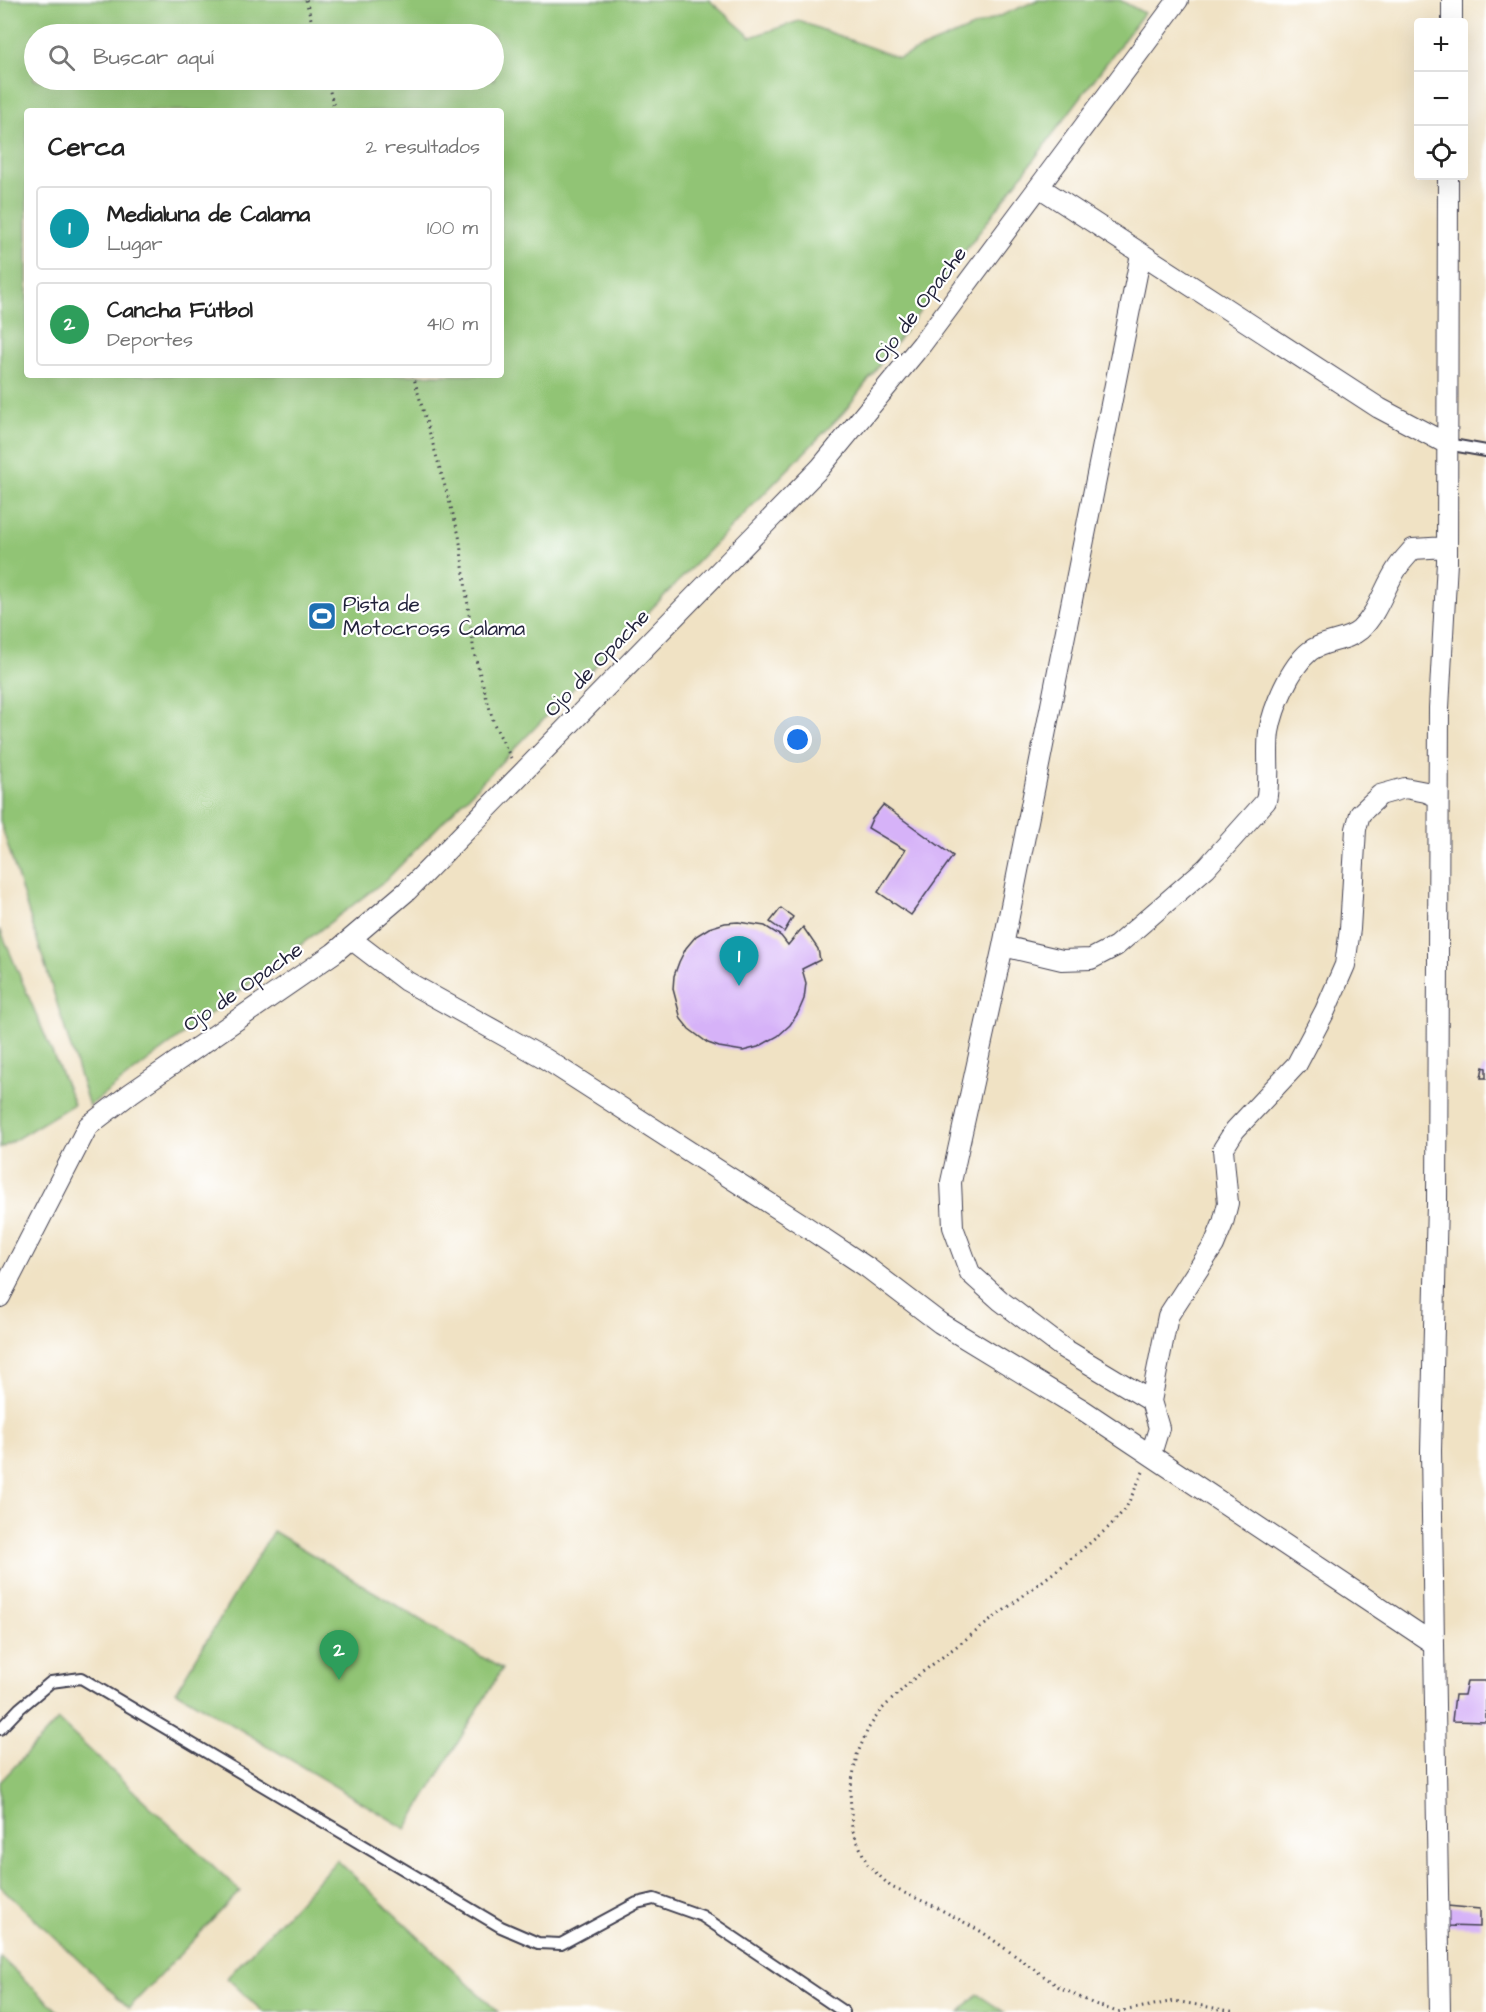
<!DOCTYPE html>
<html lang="es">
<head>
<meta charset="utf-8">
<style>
	:root { --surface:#fff; --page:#f2f2f2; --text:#222; --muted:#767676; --line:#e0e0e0; --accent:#db2777 }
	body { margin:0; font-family:"Architects Daughter",sans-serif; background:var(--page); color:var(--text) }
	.controls { position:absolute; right:18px; top:18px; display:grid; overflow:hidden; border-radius:6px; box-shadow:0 6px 24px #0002 }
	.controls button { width:54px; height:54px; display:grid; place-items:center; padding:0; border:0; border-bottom:2px solid var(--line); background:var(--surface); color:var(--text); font:30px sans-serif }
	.you { position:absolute; left:798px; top:740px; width:21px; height:21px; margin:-15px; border:4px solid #fff; border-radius:50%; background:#1a73e8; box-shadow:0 0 0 9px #1a73e833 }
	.badge { display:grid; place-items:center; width:39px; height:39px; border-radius:50%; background:var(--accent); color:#fff; font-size:20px; font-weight:700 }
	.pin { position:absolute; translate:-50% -50px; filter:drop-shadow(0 2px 3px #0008) }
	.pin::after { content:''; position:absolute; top:32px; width:21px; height:18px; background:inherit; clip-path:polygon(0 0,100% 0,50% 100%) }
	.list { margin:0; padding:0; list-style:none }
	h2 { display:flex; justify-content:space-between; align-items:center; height:78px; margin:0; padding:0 24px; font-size:26px }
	h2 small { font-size:20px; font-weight:400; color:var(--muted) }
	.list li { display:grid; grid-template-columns:39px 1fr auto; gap:18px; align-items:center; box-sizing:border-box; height:84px; margin:0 12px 12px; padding:0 12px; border:2px solid var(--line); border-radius:6px }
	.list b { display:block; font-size:22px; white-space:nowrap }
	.list p { margin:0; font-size:20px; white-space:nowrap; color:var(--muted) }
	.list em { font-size:20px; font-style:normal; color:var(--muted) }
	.icon { flex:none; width:33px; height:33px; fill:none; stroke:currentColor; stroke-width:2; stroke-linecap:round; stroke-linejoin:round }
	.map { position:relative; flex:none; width:1486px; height:2012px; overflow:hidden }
	.search { position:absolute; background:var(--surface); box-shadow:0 6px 24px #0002; left:24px; top:24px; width:480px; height:66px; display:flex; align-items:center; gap:15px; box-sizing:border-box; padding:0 21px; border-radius:33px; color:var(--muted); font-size:22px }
	.panel { position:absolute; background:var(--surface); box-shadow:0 6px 24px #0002; left:24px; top:108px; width:480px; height:270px; border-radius:6px }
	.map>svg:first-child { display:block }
</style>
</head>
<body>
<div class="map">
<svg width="1486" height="2012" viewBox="0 0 1486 2012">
	<rect width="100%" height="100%" fill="#fff"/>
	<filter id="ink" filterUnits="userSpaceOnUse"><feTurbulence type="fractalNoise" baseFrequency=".0167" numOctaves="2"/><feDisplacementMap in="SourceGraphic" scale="12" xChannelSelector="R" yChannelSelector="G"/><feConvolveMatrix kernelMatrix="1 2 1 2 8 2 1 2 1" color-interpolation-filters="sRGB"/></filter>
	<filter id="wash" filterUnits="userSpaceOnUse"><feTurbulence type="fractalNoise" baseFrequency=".008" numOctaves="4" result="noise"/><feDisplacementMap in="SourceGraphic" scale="24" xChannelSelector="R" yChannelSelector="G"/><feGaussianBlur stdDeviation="1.35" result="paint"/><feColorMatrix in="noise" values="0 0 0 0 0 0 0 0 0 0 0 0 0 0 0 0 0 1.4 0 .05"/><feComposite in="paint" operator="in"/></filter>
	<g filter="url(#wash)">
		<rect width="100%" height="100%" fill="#f0e2c4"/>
		<!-- green -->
		<path fill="#91c475" stroke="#5a7358" stroke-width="1.5" fill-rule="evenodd" d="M0 0H709L751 37 799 21 899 58 1038 0H1120L1144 13 845 411 387 879 89 1106 0 821ZM34 34H494V80H34ZM27 111H501V375H27Z
			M0 929 74 1104 0 1149Z
			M273 1531 502 1669 406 1829 176 1691Z
			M58 1720 240 1891 129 2008 0 1886V1782Z
			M337 1860 498 2012H263L227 1978Z
			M0 1957 59 2012H0Z
			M977 1994 1004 2012H960Z"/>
		<g id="blocks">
			<!-- building -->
			<path fill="#d6b2f8" d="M883 805 953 856 911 915 878 892 905 850 868 828 872 819Z
				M781 908 793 917 784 932 770 922Z
				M738 922 765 926 781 936 788 945 803 927 818 949 820 960 802 969 806 983 804 999 798 1013 790 1025 778 1036 758 1047 743 1051 719 1047 708 1043 689 1029 681 1019 673 989 674 976 679 962 686 948 696 936 709 928 725 923Z
				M1483 1067 1486 1068V1078H1481Z
				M1467 1681H1486V1722L1452 1721 1455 1695H1464Z
				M1447 1906 1480 1909V1927L1447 1926Z"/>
		</g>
	</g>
	<g filter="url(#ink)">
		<use href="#blocks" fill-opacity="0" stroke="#413f50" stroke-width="1.5"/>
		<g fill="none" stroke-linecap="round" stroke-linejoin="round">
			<!-- service casing -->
			<g stroke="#413f50" stroke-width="14">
				<path id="service" d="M1447 444 1486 451
					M0 1729 20 1708 51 1682 81 1678 501 1927 538 1943 561 1944 637 1903 654 1899 702 1916 844 2012"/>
			</g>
			<!-- minor casing -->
			<g stroke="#413f50" stroke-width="22">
				<path id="minor" d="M1452 22V0
					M1039 187 1379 408 1447 444
					M1141 254 1003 946 951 1182 953 1227 970 1273 1001 1301 1063 1348 1151 1401 1159 1428 1151 1454
					M351 939 406 981 544 1058 805 1226 868 1268 940 1323 1083 1410 1434 1644 1440 2012
					M1003 946 1062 960 1091 959 1116 946 1206 868 1266 801C1271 778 1266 755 1269 732 1273 708 1290 667 1310 651 1325 640 1346 642 1360 630 1379 612 1384 587 1398 567 1402 561 1408 555 1413 549L1447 547
					M0 1297 88 1126 131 1093 334 953 407 891 820 468 922 344 1178 0
					M1151 1401 1168 1316 1214 1245 1223 1223 1228 1203 1223 1149 1235 1130 1297 1064 1325 1011 1345 965 1350 929 1356 829 1360 814 1380 795 1405 788 1426 792 1438 797
					M1434 1644 1431 1451 1437 1203 1439 708 1447 562 1448 176"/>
			</g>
			<!-- path -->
			<path stroke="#413f50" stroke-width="3" stroke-dasharray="1.5 4.5" stroke-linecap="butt" d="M306 0 315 34
				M327 80 335 111
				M413 375 459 535 474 653 494 724 511 758
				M1143 1472 1126 1508 1109 1527 1061 1567 912 1680 881 1710 868 1729 857 1755 850 1791 852 1829 867 1864 891 1887 936 1907 982 1932 1059 1987 1092 2003 1117 2012 1175 2001 1236 2012"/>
			<!-- service -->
			<use href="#service" stroke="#fff" stroke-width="10"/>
			<!-- minor -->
			<use href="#minor" stroke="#fff" stroke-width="20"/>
		</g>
	</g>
	<!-- icons -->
	<defs>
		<g id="stadium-square" transform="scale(1.5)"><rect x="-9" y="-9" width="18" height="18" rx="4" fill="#1f6fb2" stroke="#fff"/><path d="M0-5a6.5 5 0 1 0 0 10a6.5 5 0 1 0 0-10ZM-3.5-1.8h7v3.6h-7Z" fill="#fff"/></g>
	</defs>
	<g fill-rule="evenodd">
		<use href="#stadium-square" x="322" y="616"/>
	</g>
	<g text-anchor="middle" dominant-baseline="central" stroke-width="4.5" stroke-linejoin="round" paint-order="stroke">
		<!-- street labels -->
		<g font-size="21" fill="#22223b" stroke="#fff">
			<text transform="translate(920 305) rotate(-53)">Ojo de Opache</text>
			<text transform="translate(597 663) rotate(-46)">Ojo de Opache</text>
			<text transform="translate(243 987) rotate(-35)">Ojo de Opache</text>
		</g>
		<!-- poi labels -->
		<g font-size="21" fill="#22223b" stroke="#fff" text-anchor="start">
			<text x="343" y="604">Pista de<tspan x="343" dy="24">Motocross Calama</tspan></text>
		</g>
	</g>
</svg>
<div class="controls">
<button>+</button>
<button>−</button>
<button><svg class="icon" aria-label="locate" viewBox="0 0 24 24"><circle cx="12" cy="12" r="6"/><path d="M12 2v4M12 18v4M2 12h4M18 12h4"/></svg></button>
</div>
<div class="you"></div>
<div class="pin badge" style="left:739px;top:986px;background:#0f9aa8">1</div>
<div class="pin badge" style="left:339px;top:1680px;background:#2e9e5b">2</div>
<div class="search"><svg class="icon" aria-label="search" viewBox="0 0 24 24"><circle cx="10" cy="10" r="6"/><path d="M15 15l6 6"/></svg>Buscar aquí</div>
<section class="panel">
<h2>Cerca<small>2 resultados</small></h2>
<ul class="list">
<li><span class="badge" style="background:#0f9aa8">1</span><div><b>Medialuna de Calama</b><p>Lugar</p></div><em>100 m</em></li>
<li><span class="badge" style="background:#2e9e5b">2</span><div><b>Cancha Fútbol</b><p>Deportes</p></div><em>410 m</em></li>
</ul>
</section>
</div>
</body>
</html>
